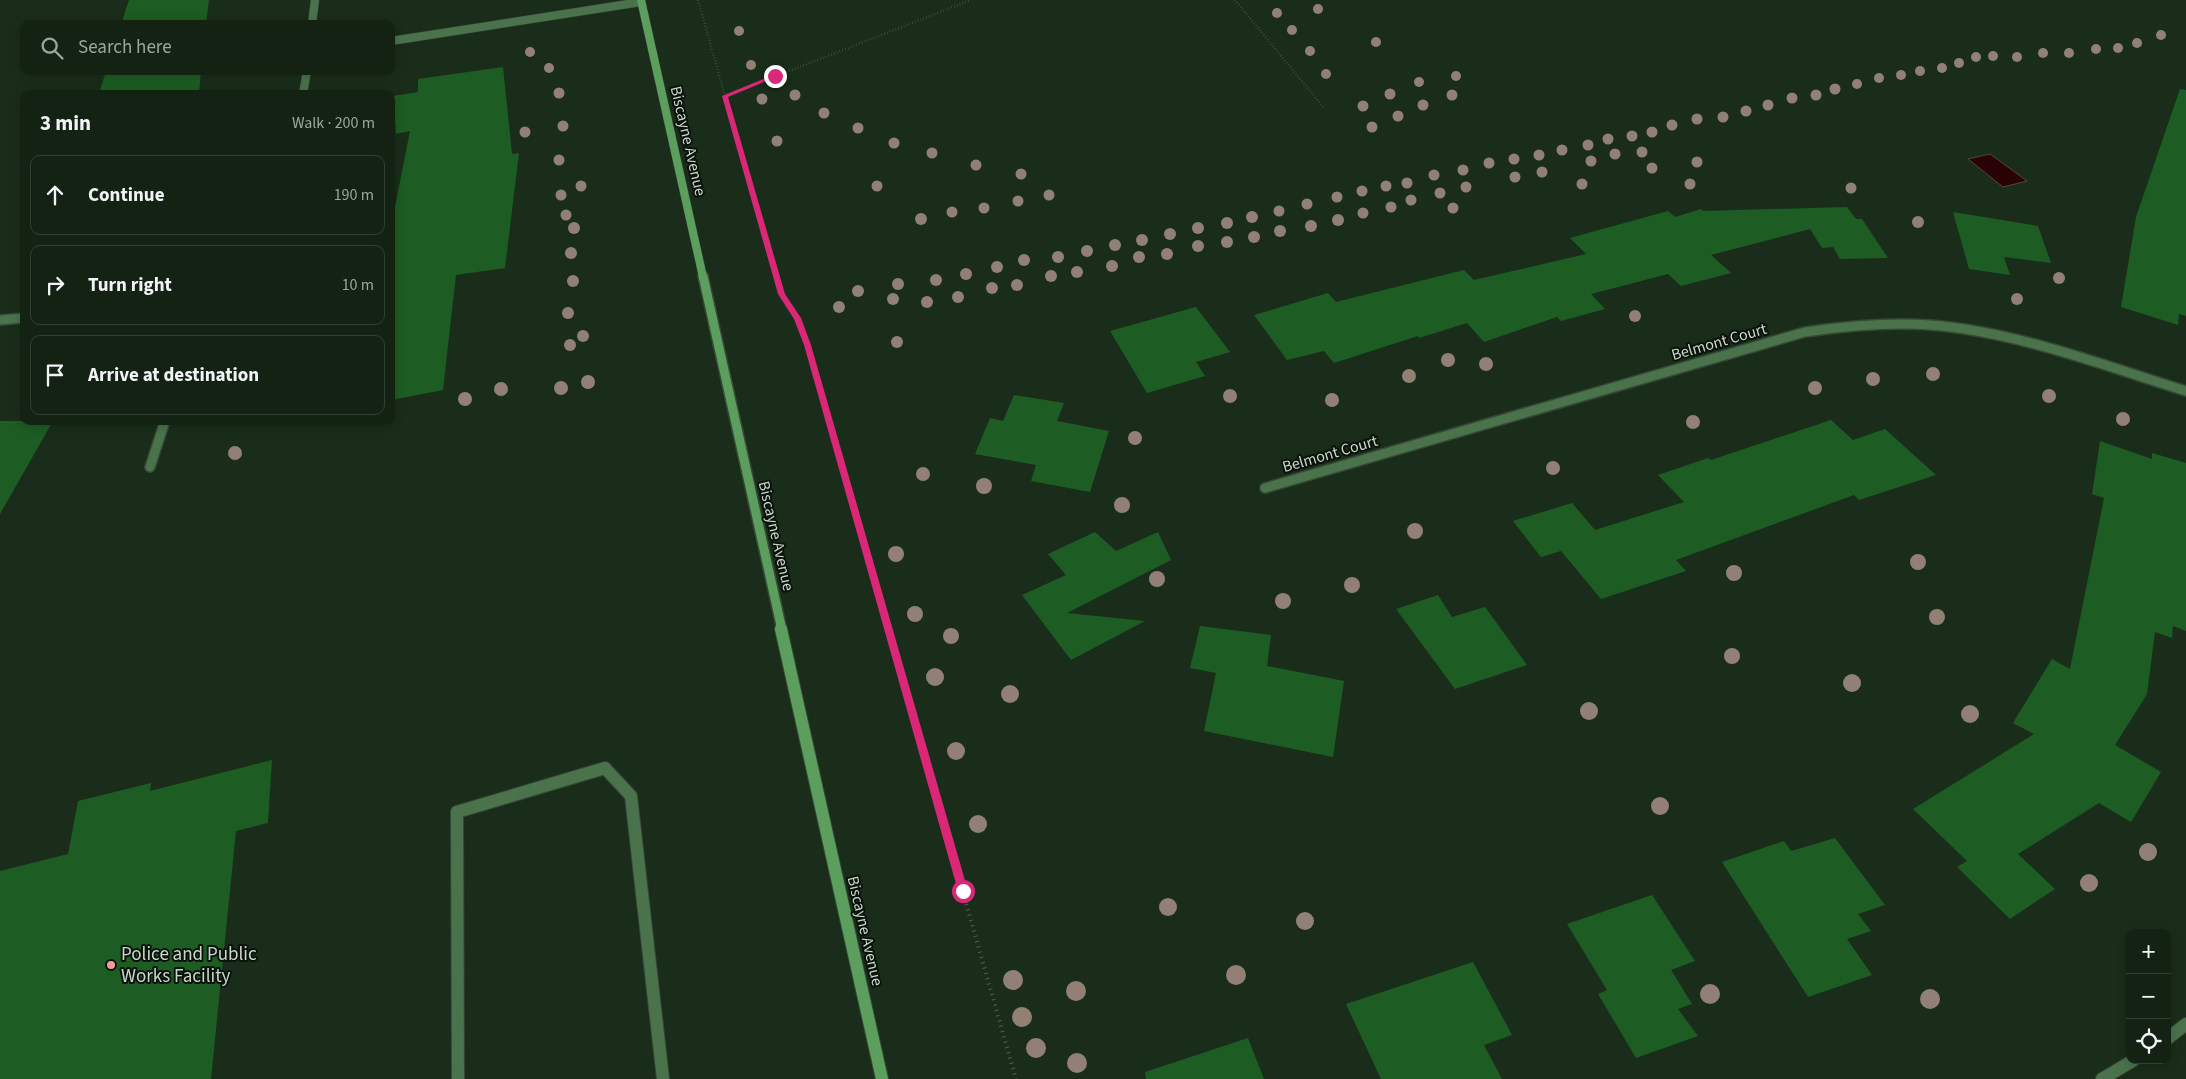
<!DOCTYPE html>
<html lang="en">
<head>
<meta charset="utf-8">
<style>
	:root { --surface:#142214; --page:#1d2a1d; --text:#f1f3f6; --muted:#9da4a0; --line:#333f34 }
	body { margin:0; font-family:"Source Sans 3",sans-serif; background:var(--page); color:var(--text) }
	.controls { position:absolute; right:15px; bottom:15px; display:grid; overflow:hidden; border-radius:10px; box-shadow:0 2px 12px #0003 }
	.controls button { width:45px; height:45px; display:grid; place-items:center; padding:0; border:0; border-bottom:1px solid var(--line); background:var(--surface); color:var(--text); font:25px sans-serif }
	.stop { position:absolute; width:15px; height:15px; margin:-11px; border:4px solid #db2777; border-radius:50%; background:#fff }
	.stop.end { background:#db2777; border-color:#fff; box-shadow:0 1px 5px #0008 }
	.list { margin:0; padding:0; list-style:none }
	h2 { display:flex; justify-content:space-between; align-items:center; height:65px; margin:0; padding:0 20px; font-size:21px }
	h2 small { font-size:16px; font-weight:400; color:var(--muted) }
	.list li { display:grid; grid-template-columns:32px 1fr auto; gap:15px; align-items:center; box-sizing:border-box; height:80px; margin:0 10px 10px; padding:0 10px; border:1px solid var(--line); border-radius:10px }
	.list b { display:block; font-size:19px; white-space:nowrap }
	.list em { font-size:16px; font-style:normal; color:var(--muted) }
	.icon { flex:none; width:28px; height:28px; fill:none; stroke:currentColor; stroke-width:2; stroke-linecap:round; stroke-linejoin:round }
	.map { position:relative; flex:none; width:2186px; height:1079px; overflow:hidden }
	.search { position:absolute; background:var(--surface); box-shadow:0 2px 12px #0003; left:20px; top:20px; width:375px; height:55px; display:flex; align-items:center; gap:12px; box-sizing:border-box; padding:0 18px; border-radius:10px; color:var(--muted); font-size:19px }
	.panel { position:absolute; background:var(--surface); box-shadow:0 2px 12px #0003; left:20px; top:90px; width:375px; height:335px; border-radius:10px }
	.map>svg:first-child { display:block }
</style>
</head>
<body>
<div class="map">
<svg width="2186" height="1079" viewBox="0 0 2186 1079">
	<rect width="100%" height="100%" fill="#1a2d1a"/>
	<!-- water -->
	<path fill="#290206" stroke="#594240" d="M1990 154 2027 181 2003 187 1968 159Z"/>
	<!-- building -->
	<path fill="#1d5d24" d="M129 0H209L206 24H121Z
		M503 67 512 154 519 153 505 268 456 275 443 390 391 400V227L410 131 396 134 393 96 418 92V79Z
		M106 71H201L199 94H99Z
		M2180 89 2186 90V316L2179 314 2178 325 2121 307 2136 217Z
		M1847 207 1856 219H1862L1888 258 1840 259 1833 247 1822 248 1810 229 1711 255 1731 273 1681 286 1668 274 1591 294 1605 309 1561 321 1557 317 1484 342 1467 323 1419 338 1418 336 1334 363 1324 351 1287 360 1254 315 1328 293 1336 302 1464 270 1474 280 1586 254 1570 238 1668 211 1675 217 1701 209 1703 211Z
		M1953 212 2038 226 2051 263 2004 257 2010 275 1969 269Z
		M1196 307 1230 352 1196 362 1205 376 1147 393 1110 331Z
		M1014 395 1064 403 1057 421 1109 431 1090 492 1031 481 1036 465 975 454 990 418 1003 421Z
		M1831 420 1853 440 1885 429 1936 475 1859 500 1854 495 1676 560 1686 571 1601 599 1561 551 1541 557 1513 521 1572 503 1595 530 1684 502 1658 475 1708 458 1711 460Z
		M0 421H53L0 514Z
		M2100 441 2152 459V453L2186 463V631L2173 626 2172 638 2155 632 2147 694 2115 745 2161 772 2131 822 2099 803 2018 854 2055 889 2010 919 1957 867 1967 861 1913 809 2034 734 2013 723 2052 659 2070 669 2104 498 2092 494Z
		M1095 532 1116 551 1158 532 1171 560 1067 613 1145 621 1071 660 1022 595 1066 575 1048 554Z
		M1438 595 1452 617 1485 607 1527 665 1455 689 1396 609Z
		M1200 626 1271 635 1267 666 1344 681 1333 757 1204 731 1216 673 1190 668Z
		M272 760 268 823 236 831 211 1079H0V871L68 854 78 801 151 783 150 791Z
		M1835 838 1885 905 1858 914 1871 931 1847 939 1872 975 1808 997 1722 862 1784 841 1791 851Z
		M1652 895 1695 961 1671 970 1692 1004 1678 1009 1698 1036 1636 1058 1598 994 1607 990 1567 924Z
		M1473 962 1512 1035 1484 1045 1502 1079H1381L1346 1004Z
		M1248 1038 1264 1079H1146L1145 1072Z"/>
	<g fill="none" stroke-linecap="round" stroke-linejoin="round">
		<!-- lane casing -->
		<g stroke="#364836" stroke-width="14">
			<path id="lane" d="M458 1079 457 812 605 768 631 796 663 1079"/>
		</g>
		<!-- street-far2 casing -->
		<g stroke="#364836" stroke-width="9">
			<path id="street-far2" d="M312 24 315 0
				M391 41 641 2
				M303 94 307 71"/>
		</g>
		<!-- street-far1 casing -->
		<g stroke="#364836" stroke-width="12">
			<path id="street-far1" d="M0 320 24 318
				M150 467 165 421
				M1265 488 1805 332C1846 326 1888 322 1930 325 2018 332 2102 365 2186 391"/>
		</g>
		<!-- street casing -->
		<g stroke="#364836" stroke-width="14">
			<path id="street" d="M2167 1039 2186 1024
				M2102 1079 2134 1060"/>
		</g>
		<!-- secondary-far2 casing -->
		<g stroke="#364836" stroke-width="9">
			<path id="secondary-far2" d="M641 0 703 277"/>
		</g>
		<!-- secondary-far1 casing -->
		<g stroke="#364836" stroke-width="12">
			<path id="secondary-far1" d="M703 276 782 630"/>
		</g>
		<!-- secondary casing -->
		<g stroke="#364836" stroke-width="14">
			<path id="secondary" d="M781 629 882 1079"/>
		</g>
		<!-- path-far2 -->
		<path stroke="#516150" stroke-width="2.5" stroke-dasharray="0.5 2.5" stroke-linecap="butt" d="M698 0 776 277
			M1235 0 1324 108
			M725 96 971 0"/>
		<!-- path-far1 -->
		<path stroke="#516150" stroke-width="3" stroke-dasharray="1 4" stroke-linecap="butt" d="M776 276 781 294 798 318 807 345 888 630"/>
		<!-- path -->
		<path stroke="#516150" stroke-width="4" stroke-dasharray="1 4.5" stroke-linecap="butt" d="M888 629 1016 1079"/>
		<!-- lane -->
		<use href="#lane" stroke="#4a734c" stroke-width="12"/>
		<!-- street-far2 -->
		<use href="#street-far2" stroke="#4a734c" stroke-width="8"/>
		<!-- street-far1 -->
		<use href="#street-far1" stroke="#4a734c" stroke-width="9"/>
		<!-- street -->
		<use href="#street" stroke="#4a734c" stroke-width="12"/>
		<!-- secondary-far2 -->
		<use href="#secondary-far2" stroke="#5b9e5e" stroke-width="8"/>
		<!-- secondary-far1 -->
		<use href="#secondary-far1" stroke="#5b9e5e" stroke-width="9"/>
		<!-- secondary -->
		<use href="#secondary" stroke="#5b9e5e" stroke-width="12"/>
	</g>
	<!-- trees -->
	<g fill="#928076">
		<circle cx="1318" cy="9" r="5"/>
		<circle cx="1277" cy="13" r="5"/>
		<circle cx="1292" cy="30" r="5"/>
		<circle cx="739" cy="31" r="5"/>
		<circle cx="2161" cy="35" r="5"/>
		<circle cx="1376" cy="42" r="5"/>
		<circle cx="2137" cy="43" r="5"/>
		<circle cx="2118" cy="48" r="5"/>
		<circle cx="2096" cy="49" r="5"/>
		<circle cx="1310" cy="51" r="5"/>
		<circle cx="530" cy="52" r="5"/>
		<circle cx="2043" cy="53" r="5"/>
		<circle cx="2069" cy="53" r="5"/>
		<circle cx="1993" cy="56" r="5"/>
		<circle cx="1976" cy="57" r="5"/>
		<circle cx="2017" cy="57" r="5"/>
		<circle cx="1959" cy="63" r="5"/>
		<circle cx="751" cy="65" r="5"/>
		<circle cx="549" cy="68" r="5"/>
		<circle cx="1942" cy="68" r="5"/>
		<circle cx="1920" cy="71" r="5"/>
		<circle cx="1326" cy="74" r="5"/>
		<circle cx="1901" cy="75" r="5"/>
		<circle cx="1456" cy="76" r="5"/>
		<circle cx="1879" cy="78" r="5"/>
		<circle cx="1419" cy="82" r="5"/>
		<circle cx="1857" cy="84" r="5"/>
		<circle cx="1835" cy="89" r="5.5"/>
		<circle cx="559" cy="93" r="5.5"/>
		<circle cx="1390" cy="94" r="5.5"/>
		<circle cx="795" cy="95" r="5.5"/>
		<circle cx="1452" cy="95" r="5.5"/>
		<circle cx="1816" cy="95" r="5.5"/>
		<circle cx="1792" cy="98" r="5.5"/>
		<circle cx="762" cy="99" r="5.5"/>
		<circle cx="1423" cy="105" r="5.5"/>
		<circle cx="1768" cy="105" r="5.5"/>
		<circle cx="1363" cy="106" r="5.5"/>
		<circle cx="1746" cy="111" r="5.5"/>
		<circle cx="824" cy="113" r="5.5"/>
		<circle cx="1398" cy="116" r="5.5"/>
		<circle cx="1723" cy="117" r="5.5"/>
		<circle cx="1697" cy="119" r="5.5"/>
		<circle cx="1672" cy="125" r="5.5"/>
		<circle cx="563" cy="126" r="5.5"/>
		<circle cx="1372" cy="127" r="5.5"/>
		<circle cx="858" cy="128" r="5.5"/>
		<circle cx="525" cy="132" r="5.5"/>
		<circle cx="1652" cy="132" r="5.5"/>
		<circle cx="1632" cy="136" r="5.5"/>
		<circle cx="1608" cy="139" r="5.5"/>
		<circle cx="777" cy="141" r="5.5"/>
		<circle cx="894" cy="143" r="5.5"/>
		<circle cx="1588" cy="145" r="5.5"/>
		<circle cx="1562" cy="150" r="5.5"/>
		<circle cx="1642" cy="152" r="5.5"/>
		<circle cx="932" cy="153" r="5.5"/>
		<circle cx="1615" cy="154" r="5.5"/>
		<circle cx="1539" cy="155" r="5.5"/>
		<circle cx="1514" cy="159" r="5.5"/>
		<circle cx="559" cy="160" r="5.5"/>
		<circle cx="1591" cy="161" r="5.5"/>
		<circle cx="1697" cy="162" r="5.5"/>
		<circle cx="1489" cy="163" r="5.5"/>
		<circle cx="976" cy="165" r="5.5"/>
		<circle cx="1652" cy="168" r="5.5"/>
		<circle cx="1463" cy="170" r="5.5"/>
		<circle cx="1542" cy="172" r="5.5"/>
		<circle cx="1021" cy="174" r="5.5"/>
		<circle cx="1434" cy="175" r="5.5"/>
		<circle cx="1515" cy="177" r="5.5"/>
		<circle cx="1407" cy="183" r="5.5"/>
		<circle cx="1582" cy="184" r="5.5"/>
		<circle cx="1690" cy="184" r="5.5"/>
		<circle cx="581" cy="186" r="5.5"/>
		<circle cx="877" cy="186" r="5.5"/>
		<circle cx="1386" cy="186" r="5.5"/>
		<circle cx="1466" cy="187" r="5.5"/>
		<circle cx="1851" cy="188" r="5.5"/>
		<circle cx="1362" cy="191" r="5.5"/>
		<circle cx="1440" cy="193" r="5.5"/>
		<circle cx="561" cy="195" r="5.5"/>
		<circle cx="1049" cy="195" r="5.5"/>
		<circle cx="1337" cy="197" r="5.5"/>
		<circle cx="1411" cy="200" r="5.5"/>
		<circle cx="1018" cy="201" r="5.5"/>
		<circle cx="1307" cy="204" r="5.5"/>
		<circle cx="1391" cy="207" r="5.5"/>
		<circle cx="984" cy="208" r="5.5"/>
		<circle cx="1453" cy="208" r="5.5"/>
		<circle cx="1279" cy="211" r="5.5"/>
		<circle cx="952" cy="212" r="5.5"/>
		<circle cx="1363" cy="213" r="5.5"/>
		<circle cx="566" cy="215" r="5.5"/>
		<circle cx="1252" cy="217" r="6"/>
		<circle cx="921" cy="219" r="6"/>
		<circle cx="1338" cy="220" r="6"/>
		<circle cx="1918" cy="222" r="6"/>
		<circle cx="1227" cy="223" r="6"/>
		<circle cx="1311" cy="226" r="6"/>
		<circle cx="574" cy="228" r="6"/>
		<circle cx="1198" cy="228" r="6"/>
		<circle cx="1280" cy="231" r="6"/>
		<circle cx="1170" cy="234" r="6"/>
		<circle cx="1254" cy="237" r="6"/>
		<circle cx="1142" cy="240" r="6"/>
		<circle cx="1227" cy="242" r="6"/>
		<circle cx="1115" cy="245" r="6"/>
		<circle cx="1198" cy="246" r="6"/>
		<circle cx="1087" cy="251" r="6"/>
		<circle cx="571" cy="253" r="6"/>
		<circle cx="1167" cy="254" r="6"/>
		<circle cx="1058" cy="257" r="6"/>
		<circle cx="1139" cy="257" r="6"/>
		<circle cx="1024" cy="260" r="6"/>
		<circle cx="1112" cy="266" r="6"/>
		<circle cx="997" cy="267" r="6"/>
		<circle cx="1077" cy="272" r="6"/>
		<circle cx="966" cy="274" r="6"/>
		<circle cx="1051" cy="276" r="6"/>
		<circle cx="2059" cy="278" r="6"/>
		<circle cx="936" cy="280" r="6"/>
		<circle cx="573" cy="281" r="6"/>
		<circle cx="898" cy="284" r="6"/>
		<circle cx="1017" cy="285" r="6"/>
		<circle cx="992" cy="288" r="6"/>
		<circle cx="858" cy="291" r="6"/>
		<circle cx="958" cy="297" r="6"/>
		<circle cx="893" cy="299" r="6"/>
		<circle cx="2017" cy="299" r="6"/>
		<circle cx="927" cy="302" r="6"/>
		<circle cx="839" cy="307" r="6"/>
		<circle cx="568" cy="313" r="6"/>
		<circle cx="1635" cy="316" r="6"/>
		<circle cx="583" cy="336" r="6"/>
		<circle cx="897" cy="342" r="6"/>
		<circle cx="570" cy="345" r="6"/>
		<circle cx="1448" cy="360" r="7"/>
		<circle cx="1486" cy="364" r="7"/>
		<circle cx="1933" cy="374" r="7"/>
		<circle cx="1409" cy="376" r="7"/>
		<circle cx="1873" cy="379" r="7"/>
		<circle cx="588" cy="382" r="7"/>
		<circle cx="561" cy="388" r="7"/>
		<circle cx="1815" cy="388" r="7"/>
		<circle cx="501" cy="389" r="7"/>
		<circle cx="1230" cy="396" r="7"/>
		<circle cx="2049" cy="396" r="7"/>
		<circle cx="465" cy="399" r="7"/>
		<circle cx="1332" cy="400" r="7"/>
		<circle cx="2123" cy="419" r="7"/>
		<circle cx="1693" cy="422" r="7"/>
		<circle cx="1135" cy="438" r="7"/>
		<circle cx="235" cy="453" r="7"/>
		<circle cx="1553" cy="468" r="7"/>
		<circle cx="923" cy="474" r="7"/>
		<circle cx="984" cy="486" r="8"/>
		<circle cx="1122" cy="505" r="8"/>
		<circle cx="1415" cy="531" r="8"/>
		<circle cx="896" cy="554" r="8"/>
		<circle cx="1918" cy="562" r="8"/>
		<circle cx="1734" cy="573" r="8"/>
		<circle cx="1157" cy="579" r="8"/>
		<circle cx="1352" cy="585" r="8"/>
		<circle cx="1283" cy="601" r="8"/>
		<circle cx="915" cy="614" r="8"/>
		<circle cx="1937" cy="617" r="8"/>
		<circle cx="951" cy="636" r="8"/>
		<circle cx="1732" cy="656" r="8"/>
		<circle cx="935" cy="677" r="9"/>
		<circle cx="1852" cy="683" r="9"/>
		<circle cx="1010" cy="694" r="9"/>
		<circle cx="1589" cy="711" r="9"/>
		<circle cx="1970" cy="714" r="9"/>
		<circle cx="956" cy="751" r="9"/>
		<circle cx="1660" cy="806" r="9"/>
		<circle cx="978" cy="824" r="9"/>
		<circle cx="2148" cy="852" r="9"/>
		<circle cx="2089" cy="883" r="9"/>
		<circle cx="1168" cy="907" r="9"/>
		<circle cx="1305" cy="921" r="9"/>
		<circle cx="1236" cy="975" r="10"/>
		<circle cx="1013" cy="980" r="10"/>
		<circle cx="1076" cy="991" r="10"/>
		<circle cx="1710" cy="994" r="10"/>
		<circle cx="1930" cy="999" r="10"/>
		<circle cx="1022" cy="1017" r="10"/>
		<circle cx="1036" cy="1048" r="10"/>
		<circle cx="1077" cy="1063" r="10"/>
	</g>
	<!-- route -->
	<path fill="#db2777" d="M773 75 778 76 728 97 785 294 801 318 811 345 968 891 963 895 958 891 804 345 794 319 778 294 722 96Z"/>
	<!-- markers -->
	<circle fill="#f59b9b" stroke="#0a130b" stroke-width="2" cx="111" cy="965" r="5"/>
	<g text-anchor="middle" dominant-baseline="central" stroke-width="4" stroke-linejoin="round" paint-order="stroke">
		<!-- street labels -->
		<g font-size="16" fill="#cad6c9" stroke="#0a130b">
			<text transform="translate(688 141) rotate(77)">Biscayne Avenue</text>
			<text transform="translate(1719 342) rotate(-16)">Belmont Court</text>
			<text transform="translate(1330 454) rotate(-16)">Belmont Court</text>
			<text transform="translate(776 536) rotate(77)">Biscayne Avenue</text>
			<text transform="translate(865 931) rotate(77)">Biscayne Avenue</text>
		</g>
		<!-- near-poi labels -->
		<g font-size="19" fill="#cad6c9" stroke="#0a130b" text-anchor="start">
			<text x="121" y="954">Police and Public<tspan x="121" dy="22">Works Facility</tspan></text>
		</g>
	</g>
</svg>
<div class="controls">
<button>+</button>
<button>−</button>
<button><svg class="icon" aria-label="locate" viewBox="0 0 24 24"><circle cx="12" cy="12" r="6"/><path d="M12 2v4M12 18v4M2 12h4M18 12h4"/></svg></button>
</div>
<div class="stop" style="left:963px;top:891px"></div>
<div class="stop end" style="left:775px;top:76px"></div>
<div class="search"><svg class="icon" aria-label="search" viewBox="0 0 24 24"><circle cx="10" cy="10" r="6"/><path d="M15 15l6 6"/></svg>Search here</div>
<section class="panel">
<h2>3 min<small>Walk · 200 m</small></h2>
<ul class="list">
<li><svg class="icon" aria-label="ahead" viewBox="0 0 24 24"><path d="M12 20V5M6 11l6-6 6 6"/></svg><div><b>Continue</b></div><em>190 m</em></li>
<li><svg class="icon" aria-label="right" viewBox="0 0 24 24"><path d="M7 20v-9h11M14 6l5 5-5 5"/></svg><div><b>Turn right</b></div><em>10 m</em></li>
<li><svg class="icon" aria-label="arrive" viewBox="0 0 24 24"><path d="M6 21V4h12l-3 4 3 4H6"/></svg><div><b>Arrive at destination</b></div></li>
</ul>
</section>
</div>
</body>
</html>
